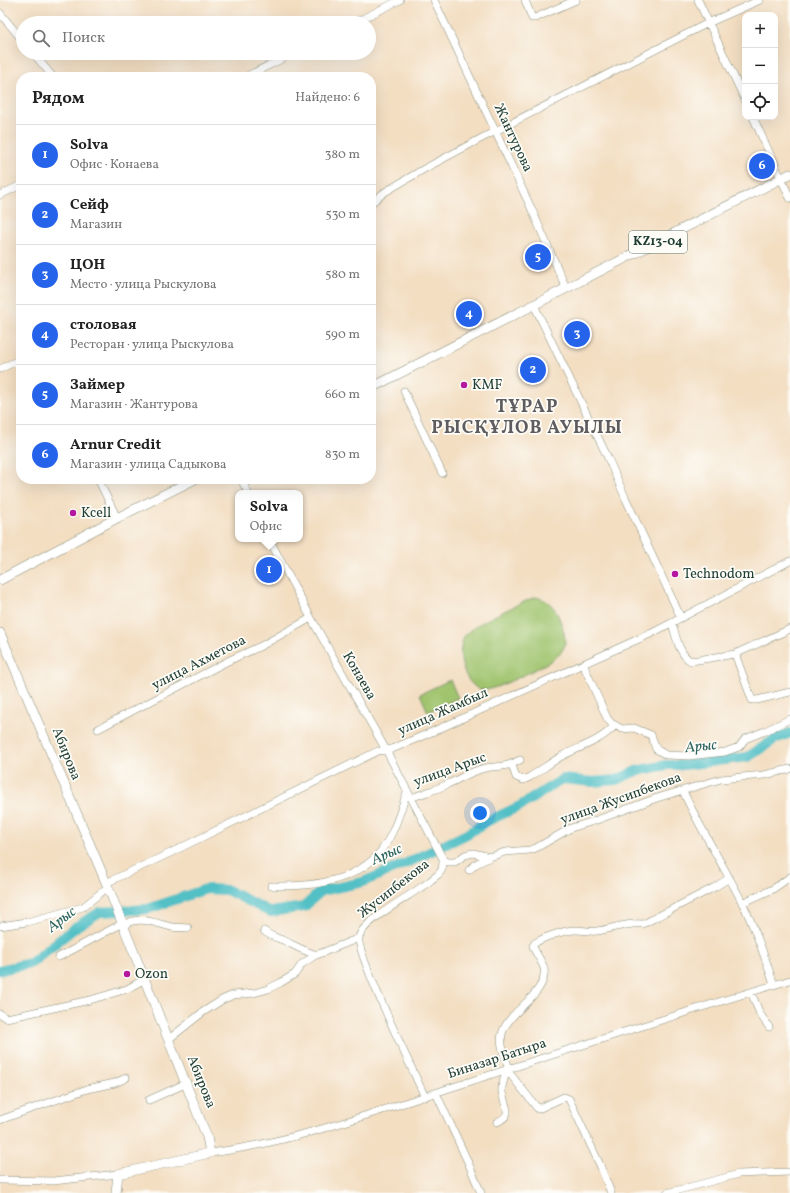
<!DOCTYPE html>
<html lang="ru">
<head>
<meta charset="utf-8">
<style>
	:root { --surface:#fff; --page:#f6f6f6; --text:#222; --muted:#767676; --line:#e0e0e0; --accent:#2563eb }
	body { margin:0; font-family:Vollkorn,serif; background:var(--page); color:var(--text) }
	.controls { position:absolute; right:12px; top:12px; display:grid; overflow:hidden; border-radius:8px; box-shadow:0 4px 16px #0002 }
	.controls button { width:36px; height:36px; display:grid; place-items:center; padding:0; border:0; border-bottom:1px solid var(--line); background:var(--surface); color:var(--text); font:20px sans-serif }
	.you { position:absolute; left:480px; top:813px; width:14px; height:14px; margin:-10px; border:3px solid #fff; border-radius:50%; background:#1a73e8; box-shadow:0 0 0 6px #1a73e833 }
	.badge { display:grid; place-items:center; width:26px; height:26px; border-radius:50%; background:var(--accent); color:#fff; font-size:13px; font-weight:700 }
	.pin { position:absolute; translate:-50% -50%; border:2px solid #fff; box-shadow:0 1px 4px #0006 }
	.popup { position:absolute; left:235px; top:490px; width:68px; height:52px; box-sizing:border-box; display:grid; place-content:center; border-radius:8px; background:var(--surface); filter:drop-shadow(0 1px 3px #0005); font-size:13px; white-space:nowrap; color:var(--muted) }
	.popup b { font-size:15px; color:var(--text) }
	.popup::after { content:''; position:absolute; left:50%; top:100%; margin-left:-8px; border:8px solid transparent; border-top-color:var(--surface) }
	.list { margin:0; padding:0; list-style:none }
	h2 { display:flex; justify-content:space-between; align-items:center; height:52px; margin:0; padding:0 16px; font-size:17px }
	h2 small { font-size:13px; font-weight:400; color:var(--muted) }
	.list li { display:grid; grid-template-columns:26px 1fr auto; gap:12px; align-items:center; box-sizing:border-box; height:60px; padding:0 16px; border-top:1px solid var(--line) }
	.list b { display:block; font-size:15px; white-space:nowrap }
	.list p { margin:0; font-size:13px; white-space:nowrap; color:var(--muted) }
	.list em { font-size:13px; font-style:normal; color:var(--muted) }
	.icon { flex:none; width:22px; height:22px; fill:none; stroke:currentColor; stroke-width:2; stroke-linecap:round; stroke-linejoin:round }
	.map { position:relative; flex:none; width:790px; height:1193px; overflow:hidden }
	.search { position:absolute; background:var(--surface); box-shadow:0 4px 16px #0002; left:16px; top:16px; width:360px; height:44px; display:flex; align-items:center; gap:10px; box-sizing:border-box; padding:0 14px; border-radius:22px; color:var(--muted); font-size:15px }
	.panel { position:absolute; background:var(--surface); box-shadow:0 4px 16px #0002; left:16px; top:72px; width:360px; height:412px; border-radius:16px }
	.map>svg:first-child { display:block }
</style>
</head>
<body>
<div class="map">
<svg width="790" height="1193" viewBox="0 0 790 1193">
	<rect width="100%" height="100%" fill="#fdfcf7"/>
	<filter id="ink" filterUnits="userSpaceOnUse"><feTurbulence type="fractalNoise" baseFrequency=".025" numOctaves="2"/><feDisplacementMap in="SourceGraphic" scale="8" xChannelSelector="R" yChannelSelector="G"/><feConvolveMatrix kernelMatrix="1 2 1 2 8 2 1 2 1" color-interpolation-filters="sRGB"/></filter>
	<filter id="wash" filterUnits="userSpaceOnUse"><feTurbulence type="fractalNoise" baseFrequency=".012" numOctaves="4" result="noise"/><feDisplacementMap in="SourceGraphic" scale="16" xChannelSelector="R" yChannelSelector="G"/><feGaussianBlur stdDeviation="0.9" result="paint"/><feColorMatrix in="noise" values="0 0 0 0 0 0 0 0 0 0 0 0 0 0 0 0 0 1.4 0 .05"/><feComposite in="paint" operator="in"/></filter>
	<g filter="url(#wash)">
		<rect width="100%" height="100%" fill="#f3dec2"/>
		<!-- green -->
		<path fill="#a0c46e" stroke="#608051" d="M535 597C551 600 556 609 561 623 564 631 567 642 563 649 561 654 556 657 552 660 543 666 492 692 483 690 463 687 454 649 466 634 474 624 521 603 535 597Z
			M450 680 458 698 428 712 420 694Z"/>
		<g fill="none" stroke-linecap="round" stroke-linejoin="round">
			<!-- river -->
			<path stroke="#52c0c6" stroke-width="10" d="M0 970 31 963 77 926 100 912 148 909 206 889 227 890 270 912 304 907 321 891 363 882 407 863 467 834 486 822 520 806 563 779 593 782 616 780 636 771 666 765H684L748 757 775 739 790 733"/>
		</g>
	</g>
	<g filter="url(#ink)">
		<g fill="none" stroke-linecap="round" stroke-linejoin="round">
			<!-- minor casing -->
			<g stroke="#898e7b" stroke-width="8">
				<path id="minor" d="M434 0 532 210 566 288
					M525 0 532 18H535L576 0
					M698 0 745 100
					M0 13 23 41
					M354 23 400 0
					M33 53 53 77
					M245 77 294 53
					M753 117 790 198
					M0 195 21 185
					M371 203 385 192 424 169 482 138 708 23 760 0
					M534 305 608 458 625 497 681 618
					M0 369 21 359
					M404 391 442 473
					M98 479 117 518
					M241 479 248 493
					M269 539 311 618 386 750 443 859
					M672 623C676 636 679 655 691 661L735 654 790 629
					M735 654 752 700H757L790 692
					M583 664 607 718 611 723 622 729 634 728 651 735 656 749 666 755 689 756 725 752 739 747 745 739 765 731 790 719
					M98 729 228 661 261 646 311 618
					M512 765 516 777 523 780 528 778C540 771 550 763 562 756 579 747 602 741 615 725
					M683 791C700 829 723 864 742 902 755 928 765 957 774 985
					M411 798C423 793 436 790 448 784 460 779 471 771 485 768 498 766 508 767 520 760
					M443 859 448 862H455L465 855 473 853 490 857 505 852 530 850 536 848 571 828 594 821 657 798 721 779 764 775 790 769
					M469 870 476 864 490 857
					M106 883 168 854 378 751 392 749 434 731 652 633 790 561
					M271 886C309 887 355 883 381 851 394 834 400 812 407 792
					M742 903 773 889 790 877
					M123 925C140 915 154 923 172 927 177 928 183 927 188 928
					M0 926 27 922 83 907 108 887
					M264 931C271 937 279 938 287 942 297 947 306 952 317 955
					M59 957 123 923
					M751 992 760 1014 769 1027
					M0 1014 6 1018 21 1015 90 1000 127 989 145 979
					M169 1039 203 1012 222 1000 233 995 254 993 268 989 280 983 295 974 302 964 314 956 359 938
					M509 1069C506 1059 499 1044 502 1034 508 1010 548 995 544 968 542 962 537 955 534 949L533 946 535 943C544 937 565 930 576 930 583 930 590 932 597 931 612 929 628 922 643 924L715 887 729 878
					M507 1070 538 1109 564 1097 569 1099 600 1165 611 1193
					M436 1093 467 1160 481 1193
					M425 1097C415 1075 355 951 359 937 363 920 414 894 430 881 433 878 439 875 441 871 443 868 443 863 443 859
					M149 1100 187 1083
					M0 1120 87 1089 115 1083 126 1078
					M497 1122C515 1114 504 1107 502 1092 501 1085 505 1077 507 1070
					M210 1153C294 1142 376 1112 456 1086 567 1050 678 1014 790 980
					M0 1180 53 1181 118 1174
					M667 1193 739 1174 790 1172"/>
			</g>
			<!-- major casing -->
			<g stroke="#898e7b" stroke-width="10">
				<path id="major" d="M371 388 790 174
					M0 580 117 518 195 479
					M0 633 108 887 207 1137 210 1153 118 1174 116 1193"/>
			</g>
			<!-- minor -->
			<use href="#minor" stroke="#fff" stroke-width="7"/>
			<!-- major -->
			<use href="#major" stroke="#fff" stroke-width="9"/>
		</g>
	</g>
	<!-- markers -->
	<g fill="#b5179e" stroke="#fdfcf7" stroke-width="1.5">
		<circle cx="464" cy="385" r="4"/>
		<circle cx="73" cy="513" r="4"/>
		<circle cx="675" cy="574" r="4"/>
		<circle cx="127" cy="974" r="4"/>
	</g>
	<g text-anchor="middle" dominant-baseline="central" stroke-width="3.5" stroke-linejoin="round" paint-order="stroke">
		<!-- shield labels -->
		<rect fill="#fdfcf7" stroke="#62766e" stroke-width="1" x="629" y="231" width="58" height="22" rx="3"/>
		<g font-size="13" font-weight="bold" fill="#1f3d34">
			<text x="658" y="242">KZ13-04</text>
		</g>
		<!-- street labels -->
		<g font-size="14" fill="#1f3d34" stroke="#fdfcf7">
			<text transform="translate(513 138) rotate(65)">Жантурова</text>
			<text transform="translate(199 663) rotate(-27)">улица Ахметова</text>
			<text transform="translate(359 676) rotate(60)">Конаева</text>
			<text transform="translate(443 712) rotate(-24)">улица Жамбыл</text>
			<text transform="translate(66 754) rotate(68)">Абирова</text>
			<text transform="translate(450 770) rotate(-20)">улица Арыс</text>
			<text transform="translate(621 799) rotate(-20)">улица Жусипбекова</text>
			<text transform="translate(394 889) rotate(-38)">Жусипбекова</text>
			<text transform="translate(497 1059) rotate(-18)">Биназар Батыра</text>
			<text transform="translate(201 1082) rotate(68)">Абирова</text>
		</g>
		<!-- poi labels -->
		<g font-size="14" fill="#1f3d34" stroke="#fdfcf7" text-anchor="start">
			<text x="472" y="385">KMF</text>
			<text x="81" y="513">Kcell</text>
			<text x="683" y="574">Technodom</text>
			<text x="135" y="974">Ozon</text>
		</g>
		<!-- water labels -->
		<g font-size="15" font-style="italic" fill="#2e6460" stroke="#fdfcf7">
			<text transform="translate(701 747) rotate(-6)">Арыс</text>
			<text transform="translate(387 855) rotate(-24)">Арыс</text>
			<text transform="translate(62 920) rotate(-37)">Арыс</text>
		</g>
		<!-- district labels -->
		<g font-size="18" font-weight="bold" letter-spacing="1" fill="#5f5c5f" stroke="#fdfcf7">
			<text x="527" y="407">ТҰРАР<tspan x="527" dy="21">РЫСҚҰЛОВ АУЫЛЫ</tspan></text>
		</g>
	</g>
</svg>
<div class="controls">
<button>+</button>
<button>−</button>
<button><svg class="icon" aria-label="locate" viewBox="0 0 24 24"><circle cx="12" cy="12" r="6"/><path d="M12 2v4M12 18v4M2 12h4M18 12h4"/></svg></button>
</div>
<div class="you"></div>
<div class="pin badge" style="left:269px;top:570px">1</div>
<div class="popup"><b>Solva</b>Офис</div>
<div class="pin badge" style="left:533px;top:370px">2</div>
<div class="pin badge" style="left:577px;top:334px">3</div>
<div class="pin badge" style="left:469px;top:314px">4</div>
<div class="pin badge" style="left:538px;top:257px">5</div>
<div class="pin badge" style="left:762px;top:166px">6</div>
<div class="search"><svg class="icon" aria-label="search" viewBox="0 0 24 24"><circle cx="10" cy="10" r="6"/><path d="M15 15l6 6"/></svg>Поиск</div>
<section class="panel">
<h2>Рядом<small>Найдено: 6</small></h2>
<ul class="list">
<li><span class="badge">1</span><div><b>Solva</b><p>Офис · Конаева</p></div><em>380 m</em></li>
<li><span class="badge">2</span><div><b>Сейф</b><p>Магазин</p></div><em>530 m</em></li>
<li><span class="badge">3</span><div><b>ЦОН</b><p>Место · улица Рыскулова</p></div><em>580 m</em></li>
<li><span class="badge">4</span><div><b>столовая</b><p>Ресторан · улица Рыскулова</p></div><em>590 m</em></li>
<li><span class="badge">5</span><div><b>Займер</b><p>Магазин · Жантурова</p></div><em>660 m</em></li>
<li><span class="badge">6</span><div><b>Arnur Credit</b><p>Магазин · улица Садыкова</p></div><em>830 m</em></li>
</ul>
</section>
</div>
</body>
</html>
